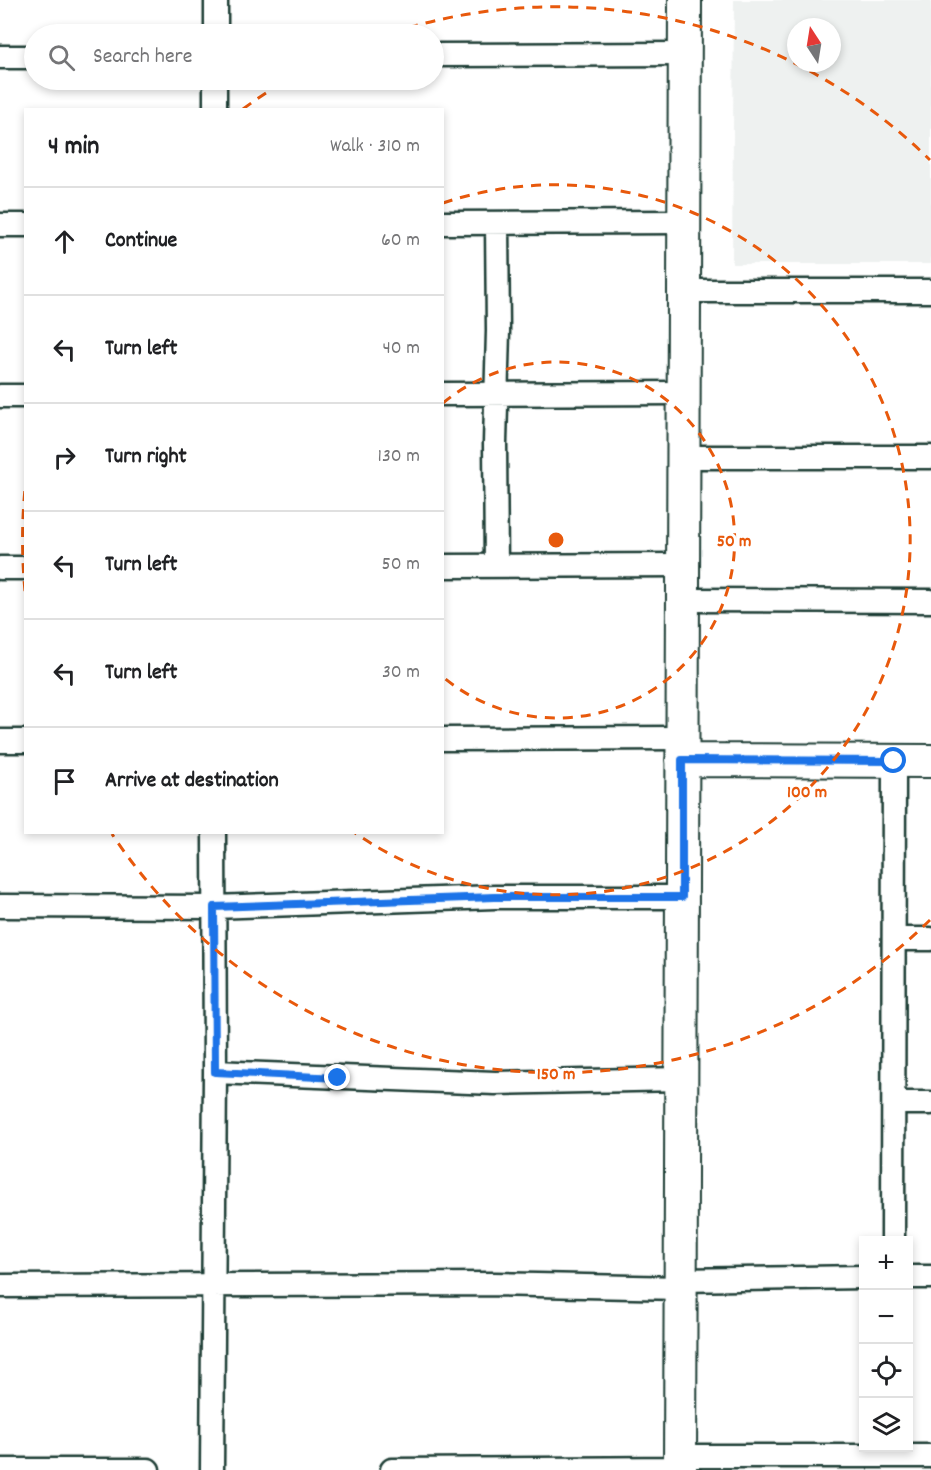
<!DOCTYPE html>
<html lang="en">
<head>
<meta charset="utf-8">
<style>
	:root { --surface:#fff; --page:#f2f2f2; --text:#202124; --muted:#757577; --line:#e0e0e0 }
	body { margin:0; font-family:Dekko,sans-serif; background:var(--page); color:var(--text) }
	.controls { position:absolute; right:18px; bottom:18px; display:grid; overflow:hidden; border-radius:0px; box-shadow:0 3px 9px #0003 }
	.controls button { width:54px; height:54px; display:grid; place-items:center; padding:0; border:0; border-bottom:2px solid var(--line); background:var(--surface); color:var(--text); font:30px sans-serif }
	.compass { position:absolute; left:787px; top:18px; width:54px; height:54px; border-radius:50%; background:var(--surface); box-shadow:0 3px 9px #0003; rotate:348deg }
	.stop { position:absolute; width:18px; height:18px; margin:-14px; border:4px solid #1a73e8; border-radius:50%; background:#fff }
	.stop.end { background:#1a73e8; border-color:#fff; box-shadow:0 2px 6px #0008 }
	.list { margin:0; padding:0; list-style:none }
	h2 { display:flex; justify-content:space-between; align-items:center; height:78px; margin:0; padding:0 24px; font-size:26px }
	h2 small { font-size:20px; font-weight:400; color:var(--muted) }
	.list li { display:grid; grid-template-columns:39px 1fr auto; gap:18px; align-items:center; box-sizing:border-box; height:108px; padding:0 24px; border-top:2px solid var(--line) }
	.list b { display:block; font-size:22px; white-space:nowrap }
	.list em { font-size:20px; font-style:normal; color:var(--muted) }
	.icon { flex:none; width:33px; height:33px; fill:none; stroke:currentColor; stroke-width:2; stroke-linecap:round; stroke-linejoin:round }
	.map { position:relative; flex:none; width:931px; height:1470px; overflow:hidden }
	.search { position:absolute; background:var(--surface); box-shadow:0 3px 9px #0003; left:24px; top:24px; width:420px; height:66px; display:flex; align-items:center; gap:15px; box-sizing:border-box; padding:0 21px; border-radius:33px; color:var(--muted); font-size:22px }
	.panel { position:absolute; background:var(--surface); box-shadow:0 3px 9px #0003; left:24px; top:108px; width:420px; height:726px; border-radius:0px }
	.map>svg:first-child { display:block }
</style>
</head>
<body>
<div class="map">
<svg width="931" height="1470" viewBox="0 0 931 1470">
	<rect width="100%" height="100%" fill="#fff"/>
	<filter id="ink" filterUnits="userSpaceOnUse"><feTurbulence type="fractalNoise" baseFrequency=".0167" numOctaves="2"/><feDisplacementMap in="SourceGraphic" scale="12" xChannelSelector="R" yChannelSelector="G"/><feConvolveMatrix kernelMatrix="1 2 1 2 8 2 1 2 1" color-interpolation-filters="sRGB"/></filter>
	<g filter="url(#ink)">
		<!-- built -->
		<path fill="#eef1f0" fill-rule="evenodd" d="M734 0H931V264H732ZM796 27H832V63H796Z"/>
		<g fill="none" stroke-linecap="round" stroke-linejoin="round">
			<!-- street casing -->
			<g stroke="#1f3d34" stroke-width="27">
				<path id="street" d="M216 34V0
					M434 55 684 54
					M0 57H34
					M215 110V80
					M442 223 684 222
					M0 225H26
					M683 291H931
					M442 394 683 393
					M0 396H26
					M683 457H931
					M442 566 683 565
					M496 566 495 443 498 331 497 223
					M0 568H26
					M683 600 931 601
					M442 739 682 738
					M0 741H26
					M0 906 214 907 495 897H682
					M894 939H931
					M215 1072 495 1083 681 1079
					M894 1103H931
					M893 1240 894 761
					M908 1277H931
					M681 1280 864 1277
					M0 1286 494 1284 681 1288
					M680 1456H931
					M0 1470H148
					M212 1470 215 1072 214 832
					M392 1470 680 1468"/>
			</g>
			<!-- secondary casing -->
			<g stroke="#1f3d34" stroke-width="36">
				<path id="secondary" d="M682 760 931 761
					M680 1470 685 0"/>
			</g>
			<!-- street -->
			<use href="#street" stroke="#fff" stroke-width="22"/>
			<!-- secondary -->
			<use href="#secondary" stroke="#fff" stroke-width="32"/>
		</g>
	</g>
	<g fill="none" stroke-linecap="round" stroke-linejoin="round" filter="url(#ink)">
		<!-- route -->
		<path stroke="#1a73e8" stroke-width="8" d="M338 1078 215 1072 214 907 495 897H682V760L894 761"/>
	</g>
	<!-- distance rings -->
	<g fill="none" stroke="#e8590c" stroke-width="3" stroke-dasharray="10 8">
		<path d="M443 403A178 178 0 1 1 443 677"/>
		<path d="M443 203A355 355 0 1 1 355 833"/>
		<path d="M930 920A533 533 0 0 1 112 834M25 591A533 533 0 0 1 25 489M243 109A533 533 0 0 1 285 81M391 33A533 533 0 0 1 930 160"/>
	</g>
	<circle cx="556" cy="540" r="9" fill="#e8590c" stroke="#fff" stroke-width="3"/>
	<g font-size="18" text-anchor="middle" font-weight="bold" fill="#e8590c" stroke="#fff" stroke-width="6" stroke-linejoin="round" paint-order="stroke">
		<text x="734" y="546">50 m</text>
		<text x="807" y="797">100 m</text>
		<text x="556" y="1079">150 m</text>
	</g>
</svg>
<div class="controls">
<button>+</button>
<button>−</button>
<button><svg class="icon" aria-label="locate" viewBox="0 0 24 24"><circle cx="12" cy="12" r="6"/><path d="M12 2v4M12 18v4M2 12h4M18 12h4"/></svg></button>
<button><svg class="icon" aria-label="layers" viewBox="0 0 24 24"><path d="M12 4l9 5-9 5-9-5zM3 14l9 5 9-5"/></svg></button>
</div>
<svg class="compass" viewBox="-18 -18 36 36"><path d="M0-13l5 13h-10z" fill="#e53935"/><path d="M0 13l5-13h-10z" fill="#757577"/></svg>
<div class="stop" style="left:894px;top:761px"></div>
<div class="stop end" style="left:338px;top:1078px"></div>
<div class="search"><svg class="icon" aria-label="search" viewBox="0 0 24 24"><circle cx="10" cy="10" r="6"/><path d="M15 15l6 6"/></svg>Search here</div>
<section class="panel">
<h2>4 min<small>Walk · 310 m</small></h2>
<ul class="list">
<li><svg class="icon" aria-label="ahead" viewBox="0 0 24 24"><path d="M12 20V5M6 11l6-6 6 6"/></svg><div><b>Continue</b></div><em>60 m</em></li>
<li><svg class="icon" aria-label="left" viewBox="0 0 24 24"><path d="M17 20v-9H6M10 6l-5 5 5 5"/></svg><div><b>Turn left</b></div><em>40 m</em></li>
<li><svg class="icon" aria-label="right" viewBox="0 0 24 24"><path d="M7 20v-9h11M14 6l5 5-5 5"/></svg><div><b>Turn right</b></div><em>130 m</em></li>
<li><svg class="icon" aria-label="left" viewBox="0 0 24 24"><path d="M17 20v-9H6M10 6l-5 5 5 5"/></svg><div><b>Turn left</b></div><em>50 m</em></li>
<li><svg class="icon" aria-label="left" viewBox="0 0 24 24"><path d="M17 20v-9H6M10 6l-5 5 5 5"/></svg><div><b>Turn left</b></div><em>30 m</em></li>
<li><svg class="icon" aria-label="arrive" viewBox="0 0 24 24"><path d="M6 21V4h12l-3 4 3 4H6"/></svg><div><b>Arrive at destination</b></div></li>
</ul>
</section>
</div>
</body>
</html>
